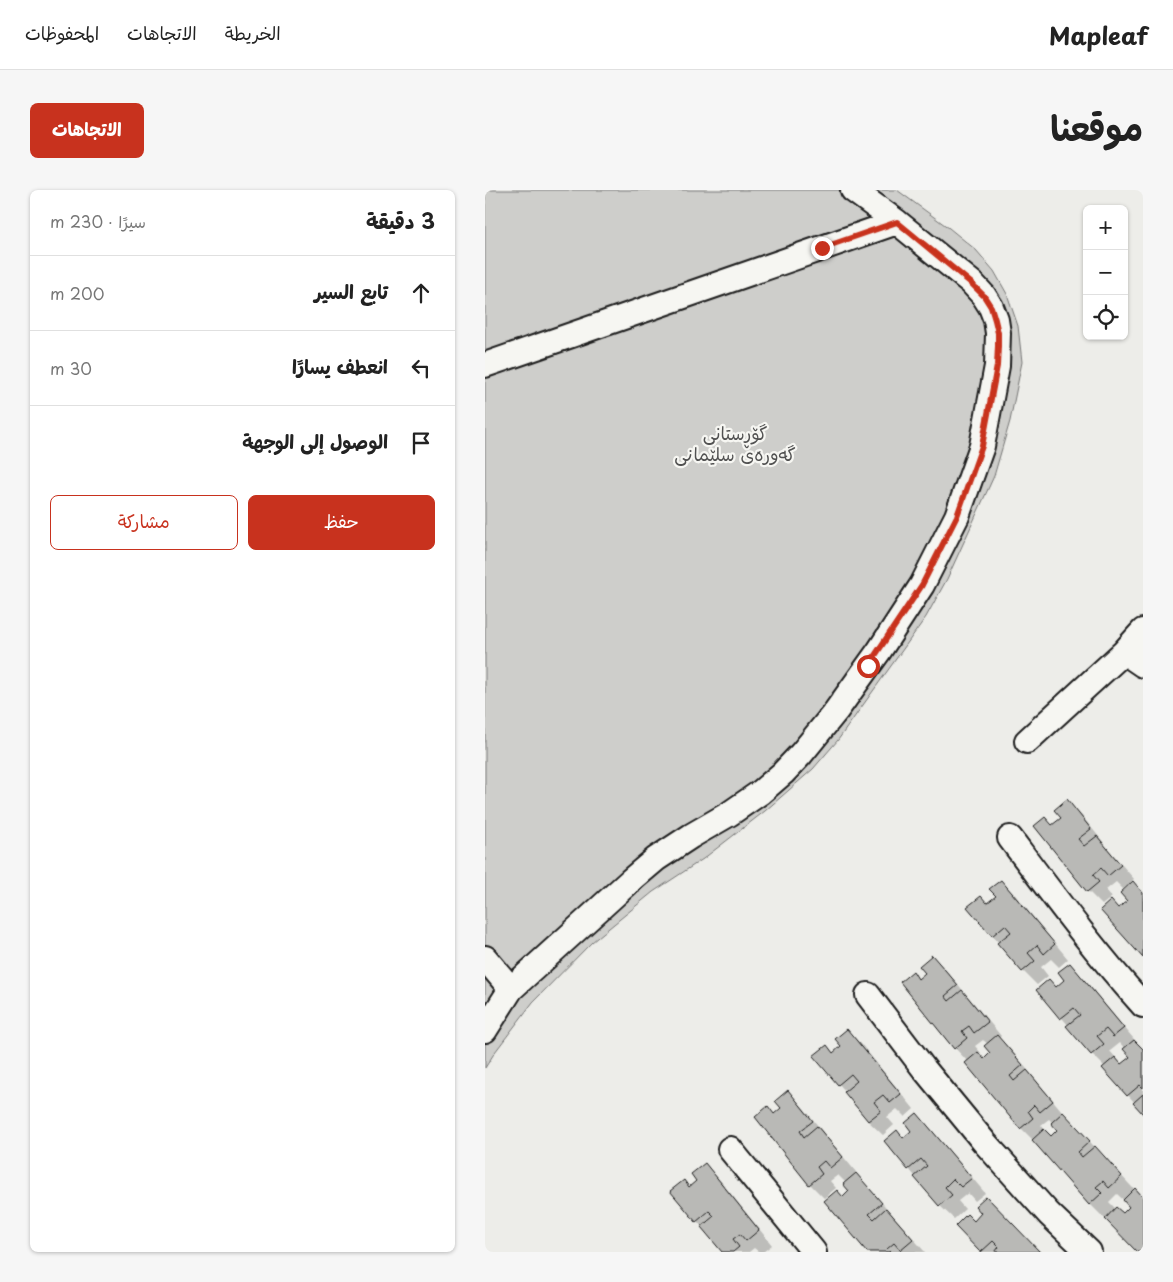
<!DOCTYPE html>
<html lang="ar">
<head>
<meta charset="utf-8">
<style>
	:root { --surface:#fff; --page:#f6f6f6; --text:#222; --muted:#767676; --line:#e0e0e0; --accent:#c8321e }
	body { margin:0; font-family:"Playpen Sans","Playpen Sans Arabic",sans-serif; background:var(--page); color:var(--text); direction:rtl }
	.controls { position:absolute; right:15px; top:15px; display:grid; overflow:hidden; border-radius:8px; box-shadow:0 1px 4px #0004 }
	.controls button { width:45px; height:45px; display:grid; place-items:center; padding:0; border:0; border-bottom:1px solid var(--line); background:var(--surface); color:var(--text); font:25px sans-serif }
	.stop { position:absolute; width:15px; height:15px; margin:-11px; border:4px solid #c8321e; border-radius:50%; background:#fff }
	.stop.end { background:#c8321e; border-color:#fff; box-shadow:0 1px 5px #0008 }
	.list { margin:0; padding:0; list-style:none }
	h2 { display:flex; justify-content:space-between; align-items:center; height:65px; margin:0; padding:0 20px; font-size:21px }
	h2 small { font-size:16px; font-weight:400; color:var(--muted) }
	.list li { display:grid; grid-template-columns:32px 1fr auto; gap:15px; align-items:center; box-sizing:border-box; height:75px; padding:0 20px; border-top:1px solid var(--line) }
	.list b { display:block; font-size:19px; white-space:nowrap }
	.list em { font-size:16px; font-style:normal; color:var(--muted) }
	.actions { display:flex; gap:10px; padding:15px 20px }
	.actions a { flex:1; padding:11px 0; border:1px solid var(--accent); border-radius:8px; text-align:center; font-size:18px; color:var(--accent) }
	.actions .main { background:var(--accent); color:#fff }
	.icon { flex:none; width:28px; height:28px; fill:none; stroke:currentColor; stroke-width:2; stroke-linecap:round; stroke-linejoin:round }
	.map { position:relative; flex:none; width:658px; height:1062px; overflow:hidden; direction:ltr; border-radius:8px }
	header { display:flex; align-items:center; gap:30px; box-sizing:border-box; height:70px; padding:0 25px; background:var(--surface); border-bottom:1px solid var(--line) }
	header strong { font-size:24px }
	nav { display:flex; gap:28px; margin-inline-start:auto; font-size:18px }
	.intro { display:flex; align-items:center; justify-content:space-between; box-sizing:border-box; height:120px; padding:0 30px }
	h1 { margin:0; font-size:35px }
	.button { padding:12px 22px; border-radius:8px; background:var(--accent); color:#fff; font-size:18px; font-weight:700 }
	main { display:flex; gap:30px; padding:0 30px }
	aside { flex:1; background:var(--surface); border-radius:8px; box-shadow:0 1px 4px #0004 }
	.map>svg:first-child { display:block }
</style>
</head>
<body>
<header>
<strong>Mapleaf</strong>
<nav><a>الخريطة</a><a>الاتجاهات</a><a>المحفوظات</a></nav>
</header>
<div class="intro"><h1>موقعنا</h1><a class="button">الاتجاهات</a></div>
<main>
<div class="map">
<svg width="658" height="1062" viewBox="0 0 658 1062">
	<rect width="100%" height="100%" fill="#edede9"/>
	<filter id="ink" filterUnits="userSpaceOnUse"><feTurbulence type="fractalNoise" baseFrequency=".02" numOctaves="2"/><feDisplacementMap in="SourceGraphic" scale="10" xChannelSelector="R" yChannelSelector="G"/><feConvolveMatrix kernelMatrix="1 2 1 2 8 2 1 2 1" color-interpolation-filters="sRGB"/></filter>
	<g filter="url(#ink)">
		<!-- green -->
		<path fill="#cececb" stroke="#757574" d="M0 0H412L464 38 491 60 509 81 522 104 533 136 537 172 525 231 509 286 462 389 441 427 353 550 328 579 280 621 218 669 168 702 107 752 48 812 10 862 0 878Z"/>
		<!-- shadow -->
		<path fill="#0003" fill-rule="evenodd" d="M582 611 596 625 619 653V654L649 689 646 692 658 704V766L634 720 644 711V696L643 695 638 699 631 692 621 700 627 707 617 715 603 701 550 637 568 636 578 628Z
			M516 691 530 705 583 769 574 777 566 769 556 777 563 786 552 795 538 781 507 745 503 715 512 707Z
			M447 766 461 780 516 846 514 848 526 860 581 926 658 1009V1062H654L620 1027 619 1028 605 1014 550 952 536 938 483 872 470 858 428 783 434 790 442 783ZM498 850 503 854 507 863 499 870 494 864 496 863 490 856ZM564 929 574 940 566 947 556 935ZM632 1004 646 1017 638 1025 631 1019 624 1012Z
			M585 775 599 789 658 860V922L619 878 620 877 607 864 584 836 553 800 571 798 581 790ZM635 853 647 867 637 875 625 861Z
			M362 840 376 854 429 919 420 927 412 919 402 927 409 935 398 945 383 931 361 902 354 894 349 864 358 856Z
			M303 902 317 916 346 952 371 982 370 983 385 999 440 1062H383L358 1008 366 1001 361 993 353 985 345 991 351 998 339 1008 325 994 290 925 297 918Z
			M432 925 446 939 500 1003 490 1011 483 1003 473 1011 480 1019 469 1029 454 1015 424 979 419 949 428 941Z
			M220 975 234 989 287 1055 278 1062H274L269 1058 264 1062H238L187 1001 199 992 205 998 213 992Z
			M489 1032 554 1062H496L471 1036Z"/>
		<!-- building -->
		<path fill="#b9b9b6" stroke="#1c1c1c" d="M582 609 606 639 593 649 599 656 612 646 636 675 623 686 616 678 608 685 614 692 602 702 549 636 560 627 567 635 576 628 569 620Z
			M516 690 570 754 559 764 552 755 543 763 550 771 537 782 512 753 526 742 520 735 507 746 482 717 496 706 502 713 511 706 504 699Z
			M648 691 658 703V768L615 720 626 710 633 718 642 711 635 703Z
			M447 765 473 795 460 806 464 811 477 800 503 832 489 843 484 836 477 841 482 848 469 859 415 792 428 781 433 789 440 783 434 776Z
			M585 773 639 838 628 847 621 839 612 846 619 854 606 865 581 836 595 825 589 818 575 829 551 800 564 789 571 797 579 790 573 782Z
			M362 839 416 904 405 913 398 905 389 912 396 921 383 931 359 902 372 891 366 884 353 895 328 866 342 855 348 863 356 856 350 849Z
			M512 845 538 875 525 886 529 891 542 880 568 911 555 922 549 915 543 921 548 928 535 939 480 873 493 862 499 869 505 863 499 856Z
			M649 850 658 859V898L655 895 642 906 617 878 630 867 636 874 645 867 638 859Z
			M303 900 328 931 315 941 319 947 332 936 358 967 345 978 339 971 332 977 337 984 324 995 270 927 283 916 289 924 296 918 290 911Z
			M658 904V924L648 913Z
			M578 922 605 951 593 962 597 967 610 956 637 986 624 998 618 991 611 997 617 1003 604 1015 547 950 559 939 566 946 572 940 566 933Z
			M432 923 487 988 476 997 468 989 460 997 467 1005 454 1016 429 987 442 976 436 969 423 980 399 951 412 940 418 948 426 941 420 933Z
			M220 973 274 1040 261 1051 255 1044 248 1049 254 1057 248 1062H237L216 1037 229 1026 224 1021 211 1032 185 1001 199 990 204 997 211 991 206 984Z
			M371 983 397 1013 384 1024 389 1029 401 1018 428 1049 415 1060 409 1053 402 1059 405 1062H382L339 1011 352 1000 358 1007 364 1001 358 994Z
			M650 998 658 1007V1062H652L620 1029 631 1017 638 1023 644 1017 638 1010Z
			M501 1006 555 1062H510L514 1057 508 1051 496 1062H495L470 1036 482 1024 489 1031 496 1023 490 1016Z"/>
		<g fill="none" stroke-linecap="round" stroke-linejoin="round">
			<!-- minor casing -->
			<g stroke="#1c1c1c" stroke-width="28">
				<path id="minor" d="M0 175 412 32
					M639 462 658 475
					M542 551 639 462 658 441
					M525 648C568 705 610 762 658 815
					M0 768 26 799
					M383 805 440 880 500 953 564 1024 604 1062
					M0 840 26 799 145 691 171 669 206 646 244 624 276 602 298 583 316 564 351 521 394 461 437 395 472 326 497 256 512 176 513 143 511 130 506 117 499 106 487 93 412 32 368 0
					M245 959 329 1062"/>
			</g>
			<!-- minor -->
			<use href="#minor" stroke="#f6f6f2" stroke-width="24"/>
		</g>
	</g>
	<g fill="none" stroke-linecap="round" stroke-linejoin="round" filter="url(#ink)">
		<!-- route -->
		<path stroke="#c8321e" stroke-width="6" d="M337 58 412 32 486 93 499 106 506 117 510 130 513 143V156L512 176 497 256 472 326 437 395 383 476"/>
	</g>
	<g text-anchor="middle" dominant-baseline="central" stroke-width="4.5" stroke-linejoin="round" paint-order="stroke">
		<!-- park labels -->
		<g font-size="18" fill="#515151" stroke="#f6f6f2">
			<text x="250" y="242">گۆڕستانی<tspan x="250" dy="21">گەورەی سلێمانی</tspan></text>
		</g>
	</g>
</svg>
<div class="controls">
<button>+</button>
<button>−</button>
<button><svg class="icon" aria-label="locate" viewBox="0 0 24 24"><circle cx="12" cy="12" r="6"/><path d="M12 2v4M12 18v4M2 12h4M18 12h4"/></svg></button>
</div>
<div class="stop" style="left:383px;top:476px"></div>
<div class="stop end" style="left:337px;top:58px"></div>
</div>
<aside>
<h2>3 دقيقة<small>سيرًا · 230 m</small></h2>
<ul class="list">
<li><svg class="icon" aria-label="ahead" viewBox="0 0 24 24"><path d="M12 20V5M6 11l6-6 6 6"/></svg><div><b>تابع السير</b></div><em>200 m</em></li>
<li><svg class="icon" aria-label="left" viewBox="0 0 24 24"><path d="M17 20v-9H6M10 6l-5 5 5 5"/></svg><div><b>انعطف يسارًا</b></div><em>30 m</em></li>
<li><svg class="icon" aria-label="arrive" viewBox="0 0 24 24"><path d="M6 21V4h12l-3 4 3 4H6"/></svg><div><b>الوصول إلى الوجهة</b></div></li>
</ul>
<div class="actions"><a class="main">حفظ</a><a>مشاركة</a></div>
</aside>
</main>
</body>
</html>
